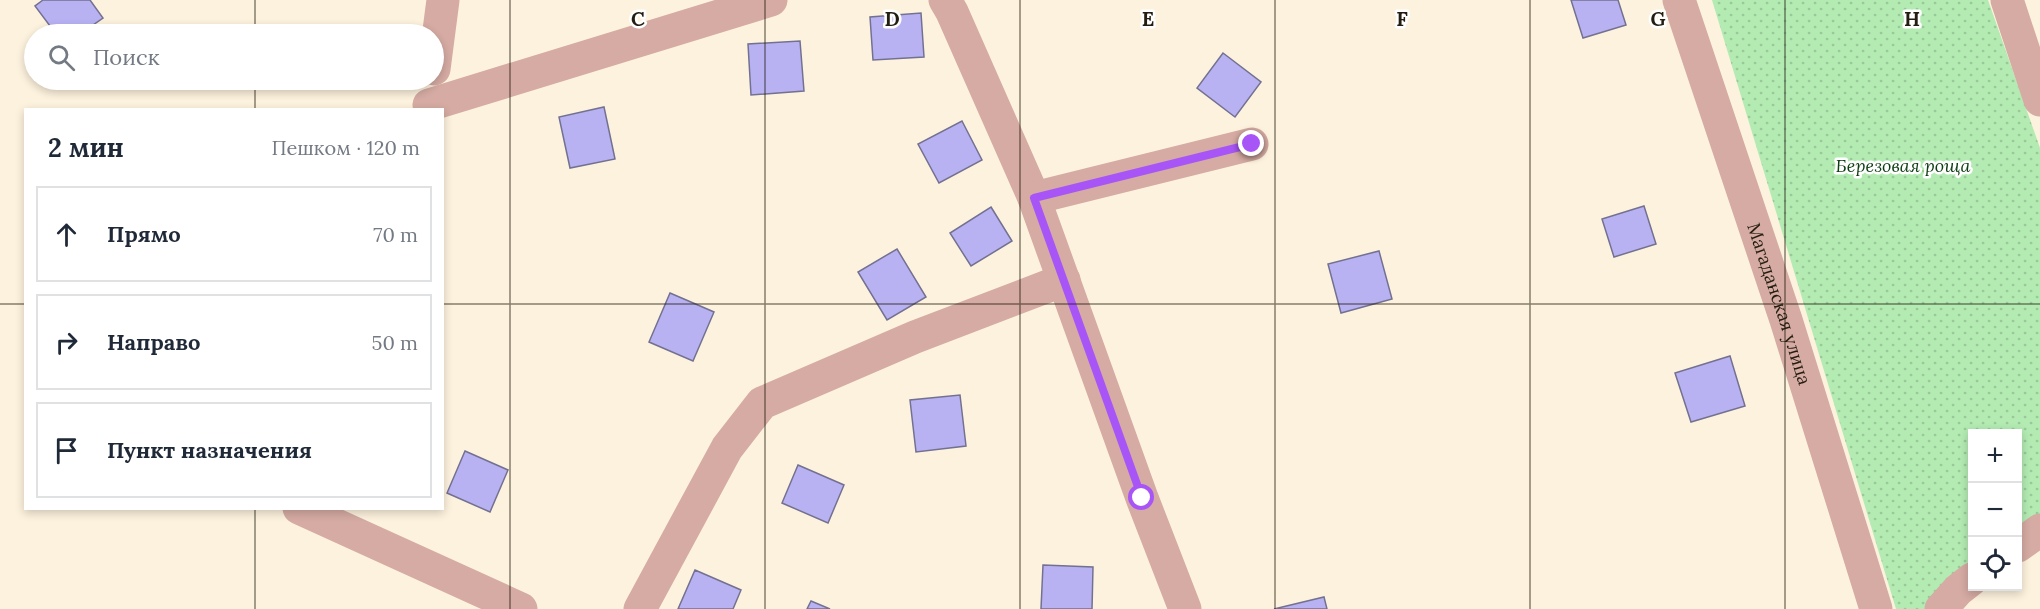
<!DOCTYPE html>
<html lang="ru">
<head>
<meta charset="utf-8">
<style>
	:root { --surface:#fff; --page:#f6f6f7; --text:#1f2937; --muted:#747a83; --line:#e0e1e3 }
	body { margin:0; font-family:Lora,serif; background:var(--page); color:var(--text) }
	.controls { position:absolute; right:18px; bottom:18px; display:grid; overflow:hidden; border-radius:0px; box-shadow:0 3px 9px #0003 }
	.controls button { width:54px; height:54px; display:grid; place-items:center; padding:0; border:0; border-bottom:2px solid var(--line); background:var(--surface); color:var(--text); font:30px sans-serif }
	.stop { position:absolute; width:18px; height:18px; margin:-14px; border:4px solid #a855f7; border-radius:50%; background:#fff }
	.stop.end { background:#a855f7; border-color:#fff; box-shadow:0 2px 6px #0008 }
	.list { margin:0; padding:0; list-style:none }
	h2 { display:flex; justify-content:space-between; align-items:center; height:78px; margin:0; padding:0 24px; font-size:26px }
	h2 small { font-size:20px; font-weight:400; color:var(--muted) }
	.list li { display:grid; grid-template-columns:39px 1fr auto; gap:18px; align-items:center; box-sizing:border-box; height:96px; margin:0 12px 12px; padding:0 12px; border:2px solid var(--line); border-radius:0px }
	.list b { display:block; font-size:22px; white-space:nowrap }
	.list em { font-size:20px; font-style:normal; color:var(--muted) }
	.icon { flex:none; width:33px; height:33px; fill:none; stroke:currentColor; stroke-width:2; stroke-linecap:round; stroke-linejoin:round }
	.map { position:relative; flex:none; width:2040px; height:609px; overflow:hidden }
	.search { position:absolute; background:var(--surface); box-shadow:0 3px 9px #0003; left:24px; top:24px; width:420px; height:66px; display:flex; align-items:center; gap:15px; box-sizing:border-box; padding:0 21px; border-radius:33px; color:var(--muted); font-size:22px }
	.panel { position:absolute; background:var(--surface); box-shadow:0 3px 9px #0003; left:24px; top:108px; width:420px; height:402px; border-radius:0px }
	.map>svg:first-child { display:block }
</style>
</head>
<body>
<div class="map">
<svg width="2040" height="609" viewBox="0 0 2040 609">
	<defs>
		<pattern id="park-dots" width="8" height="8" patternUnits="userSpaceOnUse" patternTransform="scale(1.5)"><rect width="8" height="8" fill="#b3ebb3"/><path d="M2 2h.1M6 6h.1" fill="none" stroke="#9ac999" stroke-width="1.8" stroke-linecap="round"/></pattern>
	</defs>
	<rect width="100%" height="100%" fill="#fdf2dd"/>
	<!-- park -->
	<path fill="url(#park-dots)" d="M1712 0H1988L2040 148V531L2018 547V434H1972V579L1930 609H1896Z"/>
	<!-- building -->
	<path fill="#b8b2f3" stroke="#737191" stroke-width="1.5" d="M43 0H90L103 18 80 34H56L35 6Z
		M1571 0H1618L1626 25 1583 38Z
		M921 13 924 57 873 60 870 17Z
		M800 41 804 91 751 95 748 44Z
		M1223 53 1261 82 1235 117 1197 88Z
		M604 107 615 159 570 168 559 117Z
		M962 121 982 160 939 183 918 144Z
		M1644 206 1656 244 1614 257 1602 219Z
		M991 207 1012 241 971 266 950 233Z
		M897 249 926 297 887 320 858 272Z
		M1379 251 1392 299 1341 313 1328 264Z
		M670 293 714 312 693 361 649 342Z
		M1730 356 1745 406 1691 422 1675 373Z
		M960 395 966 446 916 452 910 400Z
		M465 451 508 470 490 512 447 493Z
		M798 465 844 485 828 523 782 503Z
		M1043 565 1093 567 1092 609H1041Z
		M695 570 741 590 733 609H678Z
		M1324 597 1327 609H1274Z
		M811 601 830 609H807Z"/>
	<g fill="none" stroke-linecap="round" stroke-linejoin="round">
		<!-- minor -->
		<g stroke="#d5aba3" stroke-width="33">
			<path d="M945 0 952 12 1034 198 1142 498 1185 609"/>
			<path id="s1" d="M1679 0 1786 320 1876 609"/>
			<path d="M2007 0 2040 100"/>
			<path d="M434 69 443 0"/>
			<path d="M429 105 771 0"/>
			<path d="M1034 198 1252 144"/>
			<path d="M299 508 521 609"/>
			<path d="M2018 546 2040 530"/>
			<path d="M640 609 727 448 762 403 915 337 1064 280"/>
			<path d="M1941 609 1958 590 1972 579"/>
		</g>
	</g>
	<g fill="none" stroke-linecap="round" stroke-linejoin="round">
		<!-- route -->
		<path stroke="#a855f7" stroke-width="8" d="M1142 498 1034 198 1252 144"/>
	</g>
	<!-- grid -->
	<path fill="none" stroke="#241d11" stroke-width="1.5" stroke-opacity="0.55" d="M255 0V34M510 0V609M765 0V609M1020 0V609M1275 0V609M1530 0V609M1785 0V609M255 80V110M0 304H26M442 304H2040M255 508V609"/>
	<g text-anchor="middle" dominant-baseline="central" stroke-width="5" stroke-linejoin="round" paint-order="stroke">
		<!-- park labels -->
		<g font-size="18" font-style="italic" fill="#0d3d12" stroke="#fff">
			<text x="1903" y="165">Березовая роща</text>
		</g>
		<!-- street labels -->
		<g font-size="18" fill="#241d11" stroke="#fff">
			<text stroke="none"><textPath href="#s1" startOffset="320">Магаданская улица</textPath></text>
		</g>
	</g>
	<g font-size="20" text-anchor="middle" font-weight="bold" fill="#241d11" stroke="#fff" stroke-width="5" stroke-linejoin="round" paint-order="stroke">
		<text x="638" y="26">C</text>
		<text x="892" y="26">D</text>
		<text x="1148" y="26">E</text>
		<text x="1402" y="26">F</text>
		<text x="1658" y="26">G</text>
		<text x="1912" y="26">H</text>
	</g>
</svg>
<div class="controls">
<button>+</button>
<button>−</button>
<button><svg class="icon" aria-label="locate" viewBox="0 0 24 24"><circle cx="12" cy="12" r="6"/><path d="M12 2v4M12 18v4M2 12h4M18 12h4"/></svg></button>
</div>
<div class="stop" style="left:1142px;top:498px"></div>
<div class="stop end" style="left:1252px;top:144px"></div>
<div class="search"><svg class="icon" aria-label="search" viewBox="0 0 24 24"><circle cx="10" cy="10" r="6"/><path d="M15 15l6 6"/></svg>Поиск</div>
<section class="panel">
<h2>2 мин<small>Пешком · 120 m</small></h2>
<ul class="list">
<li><svg class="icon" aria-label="ahead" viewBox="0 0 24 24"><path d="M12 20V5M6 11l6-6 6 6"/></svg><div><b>Прямо</b></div><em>70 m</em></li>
<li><svg class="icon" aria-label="right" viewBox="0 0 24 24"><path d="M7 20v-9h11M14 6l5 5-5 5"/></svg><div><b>Направо</b></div><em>50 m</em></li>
<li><svg class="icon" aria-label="arrive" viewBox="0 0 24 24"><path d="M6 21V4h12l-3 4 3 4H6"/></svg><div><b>Пункт назначения</b></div></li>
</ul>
</section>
</div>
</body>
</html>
